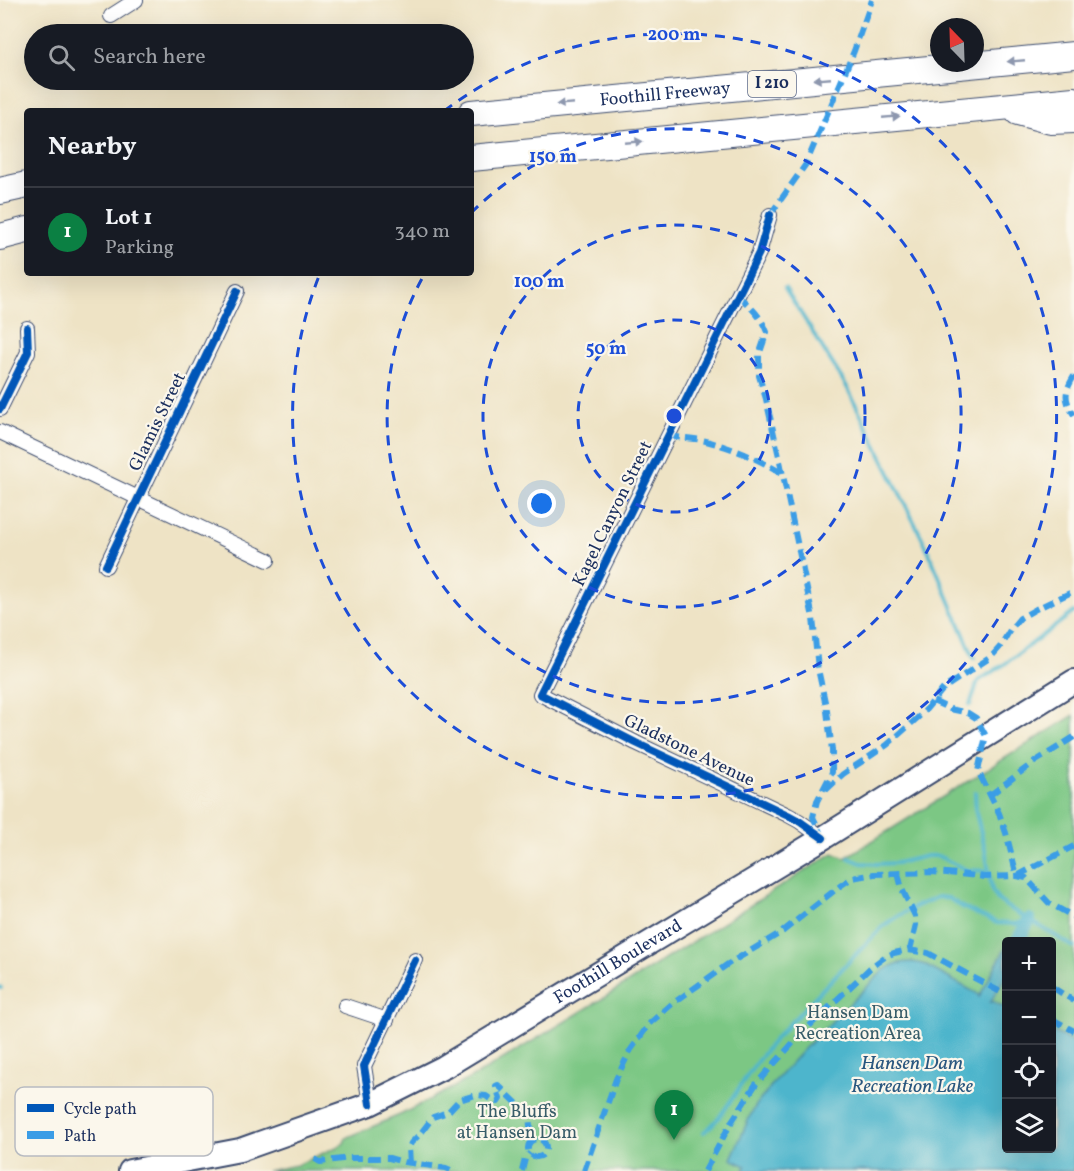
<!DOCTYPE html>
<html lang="en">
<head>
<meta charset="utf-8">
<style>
	:root { --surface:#171b24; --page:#242831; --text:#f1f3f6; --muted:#9ea1a6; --line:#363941; --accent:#0b8043 }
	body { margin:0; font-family:Vollkorn,serif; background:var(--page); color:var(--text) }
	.controls { position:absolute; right:18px; bottom:18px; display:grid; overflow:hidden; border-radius:6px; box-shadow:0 6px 24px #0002 }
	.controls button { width:54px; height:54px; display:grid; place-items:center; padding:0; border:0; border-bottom:2px solid var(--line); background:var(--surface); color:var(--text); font:30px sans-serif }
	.compass { position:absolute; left:930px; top:18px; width:54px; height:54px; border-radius:50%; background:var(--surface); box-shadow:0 6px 24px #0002; rotate:337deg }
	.you { position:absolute; left:542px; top:504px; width:21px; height:21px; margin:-15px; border:4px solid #fff; border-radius:50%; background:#1a73e8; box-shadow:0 0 0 9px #1a73e833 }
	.badge { display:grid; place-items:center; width:39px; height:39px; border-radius:50%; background:var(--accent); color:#fff; font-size:20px; font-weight:700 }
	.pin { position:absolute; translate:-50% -50px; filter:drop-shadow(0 2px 3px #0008) }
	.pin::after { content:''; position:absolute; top:32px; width:21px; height:18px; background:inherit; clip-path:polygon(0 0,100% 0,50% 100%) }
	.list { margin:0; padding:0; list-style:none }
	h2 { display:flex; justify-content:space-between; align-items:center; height:78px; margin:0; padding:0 24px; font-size:26px }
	h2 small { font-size:20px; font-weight:400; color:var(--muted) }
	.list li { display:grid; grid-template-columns:39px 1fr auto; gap:18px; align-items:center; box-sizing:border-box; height:90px; padding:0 24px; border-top:2px solid var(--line) }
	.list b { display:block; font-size:22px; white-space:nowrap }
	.list p { margin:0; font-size:20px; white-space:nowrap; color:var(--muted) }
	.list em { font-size:20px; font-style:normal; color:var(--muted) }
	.icon { flex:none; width:33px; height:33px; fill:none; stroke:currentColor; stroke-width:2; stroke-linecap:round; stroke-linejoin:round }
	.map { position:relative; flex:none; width:1074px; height:1171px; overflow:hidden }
	.search { position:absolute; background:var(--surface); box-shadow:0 6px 24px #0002; left:24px; top:24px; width:450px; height:66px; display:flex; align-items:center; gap:15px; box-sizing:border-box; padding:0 21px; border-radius:33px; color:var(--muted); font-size:22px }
	.panel { position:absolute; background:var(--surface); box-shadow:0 6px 24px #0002; left:24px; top:108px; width:450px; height:168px; border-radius:6px }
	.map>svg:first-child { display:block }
</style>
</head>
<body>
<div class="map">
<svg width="1074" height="1171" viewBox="0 0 1074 1171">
	<rect width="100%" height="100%" fill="#fbf7ec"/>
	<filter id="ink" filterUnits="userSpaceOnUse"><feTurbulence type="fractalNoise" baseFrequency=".0167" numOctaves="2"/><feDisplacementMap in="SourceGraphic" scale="12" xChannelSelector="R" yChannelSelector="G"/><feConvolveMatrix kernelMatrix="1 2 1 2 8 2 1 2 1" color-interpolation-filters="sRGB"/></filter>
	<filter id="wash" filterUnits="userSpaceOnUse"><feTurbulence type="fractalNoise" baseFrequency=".008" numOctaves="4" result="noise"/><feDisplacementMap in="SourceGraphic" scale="24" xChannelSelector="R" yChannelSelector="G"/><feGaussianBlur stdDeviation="1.35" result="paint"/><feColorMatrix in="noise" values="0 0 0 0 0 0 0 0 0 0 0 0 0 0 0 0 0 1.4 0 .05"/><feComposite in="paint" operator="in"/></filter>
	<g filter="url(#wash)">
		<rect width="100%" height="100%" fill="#eee3c5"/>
		<!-- green -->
		<path fill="#7cc784" stroke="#4c7b71" stroke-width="1.5" fill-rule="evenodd" d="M1074 715V1171H267L297 1165 341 1145 344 1143 346 1138 402 1114 454 1087 485 1070 597 1002 833 853 845 858ZM1006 942H1052V1148H1006Z"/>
		<!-- water -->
		<path fill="#4db5cc" stroke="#347295" stroke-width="1.5" d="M1006 947V975L990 1003 993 1001 1006 1008V1148H1052V1031L1074 1043V1171H744L746 1166 731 1159 750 1116 757 1104 775 1081 803 1050 884 970C896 962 909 960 923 964L978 994 979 997Z"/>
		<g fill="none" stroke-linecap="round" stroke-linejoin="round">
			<!-- stream -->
			<path stroke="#4db5cc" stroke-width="4" d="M785 288 847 387 927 548 974 658
				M970 705 978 681 1002 666 1074 612
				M975 792 976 813 985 849 992 890 998 900 1006 906 1074 947
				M849 858 861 863 878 864 897 863 927 856H938L967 870 989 871
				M0 987 1 988
				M704 1132C716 1123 724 1111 732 1099 745 1079 758 1058 774 1040L883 926 896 917 919 905 938 897 948 898 964 908 997 923 1015 924 1029 920"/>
			<!-- canal -->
			<path stroke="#4db5cc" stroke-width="14" d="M1017 942 1029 920"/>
		</g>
	</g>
	<g filter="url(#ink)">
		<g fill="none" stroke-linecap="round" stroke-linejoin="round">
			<!-- street casing -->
			<g stroke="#3b4a6d" stroke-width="16">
				<path id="street" d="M111 16 136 0
					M770 215 759 253 540 694 636 743 788 815 799 821 823 838
					M0 409 28 352 27 328
					M0 432 268 560
					M106 566 237 291
					M345 1006 387 1020
					M370 1104 364 1066 415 960"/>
			</g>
			<!-- primary casing -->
			<g stroke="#3b4a6d" stroke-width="26">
				<g id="primary">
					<path id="s1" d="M130 1171 240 1150 370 1104 444 1067 823 838 1074 681"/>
				</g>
			</g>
			<!-- highway casing -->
			<g stroke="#3b4a6d" stroke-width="28">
				<g id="highway">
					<path d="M1018 112 1051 121 1074 120"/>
					<path id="s2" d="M471 113 1074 55"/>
					<path d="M471 158 1074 100"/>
					<path d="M0 191 27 185"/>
					<path d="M0 237 27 230"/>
				</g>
			</g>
			<!-- street -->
			<use href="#street" stroke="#fff" stroke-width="14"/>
			<!-- primary -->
			<use href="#primary" stroke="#fff" stroke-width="22"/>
			<!-- highway -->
			<use href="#highway" stroke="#fff" stroke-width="26"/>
			<!-- quiet -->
			<path stroke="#3b9de6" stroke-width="6" stroke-dasharray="12 6" stroke-linecap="butt" d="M770 215 806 164 854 51 872 0
				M738 296C750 306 761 316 767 332L759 355V376L766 399 780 461 813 618 818 669 827 711 832 750V772L817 801 813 817 821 834
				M1074 376C1064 393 1064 399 1074 415
				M668 436C681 438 694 438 706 441 733 448 759 459 783 474
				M933 701 950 709 968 713 976 718 986 736 978 771 999 813 1006 833 1017 876 1074 846
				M826 790 843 774 887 745 923 713 944 688 991 657 1000 647 1010 630 1020 618 1036 609 1074 591
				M990 795 1033 763 1074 737
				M898 873 902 889 915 916 916 925 910 950
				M1052 987 1074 1001
				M1052 1019 1074 1031
				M528 1148a9 9 0 1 1 18 0a9 9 0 1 1-18 0Z
				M315 1159 320 1162 349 1158H389L404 1162 446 1168 453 1171
				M410 1163 409 1148 411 1143 421 1133 433 1117 448 1112 459 1100 476 1095 486 1096 493 1101 498 1102 500 1099 496 1086 498 1085 529 1115 530 1126 536 1140
				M522 1171 525 1159 530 1153
				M584 1171 616 1079 630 1051 650 1023 672 1004 728 964 782 932 840 886 852 878 874 874 932 872 959 874 985 877 1017 876 1026 878 1049 903 1074 917
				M705 1171 732 1121 756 1084 801 1034 870 968 886 956 894 953 908 950 928 953 1006 995"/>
			<!-- cycleway casing -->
			<g stroke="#fbf7ec" stroke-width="11">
				<path id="cycleway" d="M770 215 759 253 540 694 636 743 788 815 799 821 823 838
					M0 409 28 352 27 328
					M106 566 237 291
					M370 1104 364 1066 415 960"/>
			</g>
			<!-- cycleway -->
			<use href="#cycleway" stroke="#0057b8" stroke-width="8"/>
		</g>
		<!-- one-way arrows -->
		<defs><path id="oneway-solid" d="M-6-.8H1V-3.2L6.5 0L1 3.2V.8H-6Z" transform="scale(1.5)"/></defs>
		<g fill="#8d97ae">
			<use href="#oneway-solid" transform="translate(1016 61) rotate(175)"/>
			<use href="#oneway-solid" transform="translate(822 79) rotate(175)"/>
			<use href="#oneway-solid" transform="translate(565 104) rotate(175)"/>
			<use href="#oneway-solid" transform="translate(891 117) rotate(-5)"/>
			<use href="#oneway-solid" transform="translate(634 142) rotate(-5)"/>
		</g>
	</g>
	<!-- distance rings -->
	<g fill="none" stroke="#1d4ed8" stroke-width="3" stroke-dasharray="10 8">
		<circle cx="674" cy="416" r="96"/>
		<circle cx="674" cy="416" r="191"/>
		<path d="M471 213A287 287 0 1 1 424 275"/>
		<path d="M444 111A382 382 0 1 1 319 276"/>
	</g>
	<g text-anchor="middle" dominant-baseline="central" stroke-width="4.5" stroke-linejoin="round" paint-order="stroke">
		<!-- shield labels -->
		<rect fill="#fbf7ec" stroke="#5e6b89" stroke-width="1.5" x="748" y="71" width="48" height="26" rx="4.5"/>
		<g font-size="16" font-weight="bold" fill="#1b2f5e">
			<text x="772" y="84">I 210</text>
		</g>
		<!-- street labels -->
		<g font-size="18" fill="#1b2f5e" stroke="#fbf7ec">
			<text stroke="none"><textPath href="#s2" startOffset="195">Foothill Freeway</textPath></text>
			<text transform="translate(158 422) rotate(-64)">Glamis Street</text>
			<text transform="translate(613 514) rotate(-64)">Kagel Canyon Street</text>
			<text transform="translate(689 751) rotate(26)">Gladstone Avenue</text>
			<text stroke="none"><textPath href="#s1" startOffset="536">Foothill Boulevard</textPath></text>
		</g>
		<!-- park labels -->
		<g font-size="18" fill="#385d69" stroke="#fbf7ec">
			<text x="858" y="1013">Hansen Dam<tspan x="858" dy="21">Recreation Area</tspan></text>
			<text x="517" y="1112">The Bluffs<tspan x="517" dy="21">at Hansen Dam</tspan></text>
		</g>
		<!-- water labels -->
		<g font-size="20" font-style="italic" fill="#2a577f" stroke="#fbf7ec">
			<text x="912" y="1064">Hansen Dam<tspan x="912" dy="23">Recreation Lake</tspan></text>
		</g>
	</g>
	<!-- legend -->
	<rect x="15" y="1087" width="198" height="69" rx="9" fill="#fbf7ec" stroke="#b8bbc1" stroke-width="1.5"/>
	<rect x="27" y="1104" width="27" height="8" fill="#0057b8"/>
	<rect x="27" y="1131" width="27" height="8" fill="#3b9de6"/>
	<g font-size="16" fill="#1b2f5e">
		<text x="64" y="1114">Cycle path</text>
		<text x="64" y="1141">Path</text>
	</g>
	<circle cx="674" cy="416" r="9" fill="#1d4ed8" stroke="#fbf7ec" stroke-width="3"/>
	<g font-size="18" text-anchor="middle" font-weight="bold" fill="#1d4ed8" stroke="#fbf7ec" stroke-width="4.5" stroke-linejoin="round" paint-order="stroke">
		<text x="674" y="40">200 m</text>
		<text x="553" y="162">150 m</text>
		<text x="539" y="287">100 m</text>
		<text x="606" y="354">50 m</text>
	</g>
</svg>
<div class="controls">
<button>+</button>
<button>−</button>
<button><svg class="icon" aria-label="locate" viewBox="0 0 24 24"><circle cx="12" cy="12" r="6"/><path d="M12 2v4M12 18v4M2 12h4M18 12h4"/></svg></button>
<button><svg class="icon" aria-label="layers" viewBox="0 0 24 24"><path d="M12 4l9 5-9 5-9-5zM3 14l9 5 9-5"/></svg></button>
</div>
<svg class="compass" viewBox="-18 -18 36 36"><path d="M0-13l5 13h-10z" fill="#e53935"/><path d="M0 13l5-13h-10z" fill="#9ea1a6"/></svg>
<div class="you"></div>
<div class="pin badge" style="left:674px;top:1140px">1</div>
<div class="search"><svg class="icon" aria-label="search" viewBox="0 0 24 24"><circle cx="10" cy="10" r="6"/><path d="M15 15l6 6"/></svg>Search here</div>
<section class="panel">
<h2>Nearby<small></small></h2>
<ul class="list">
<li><span class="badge">1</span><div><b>Lot 1</b><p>Parking</p></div><em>340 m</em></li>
</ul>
</section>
</div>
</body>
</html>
